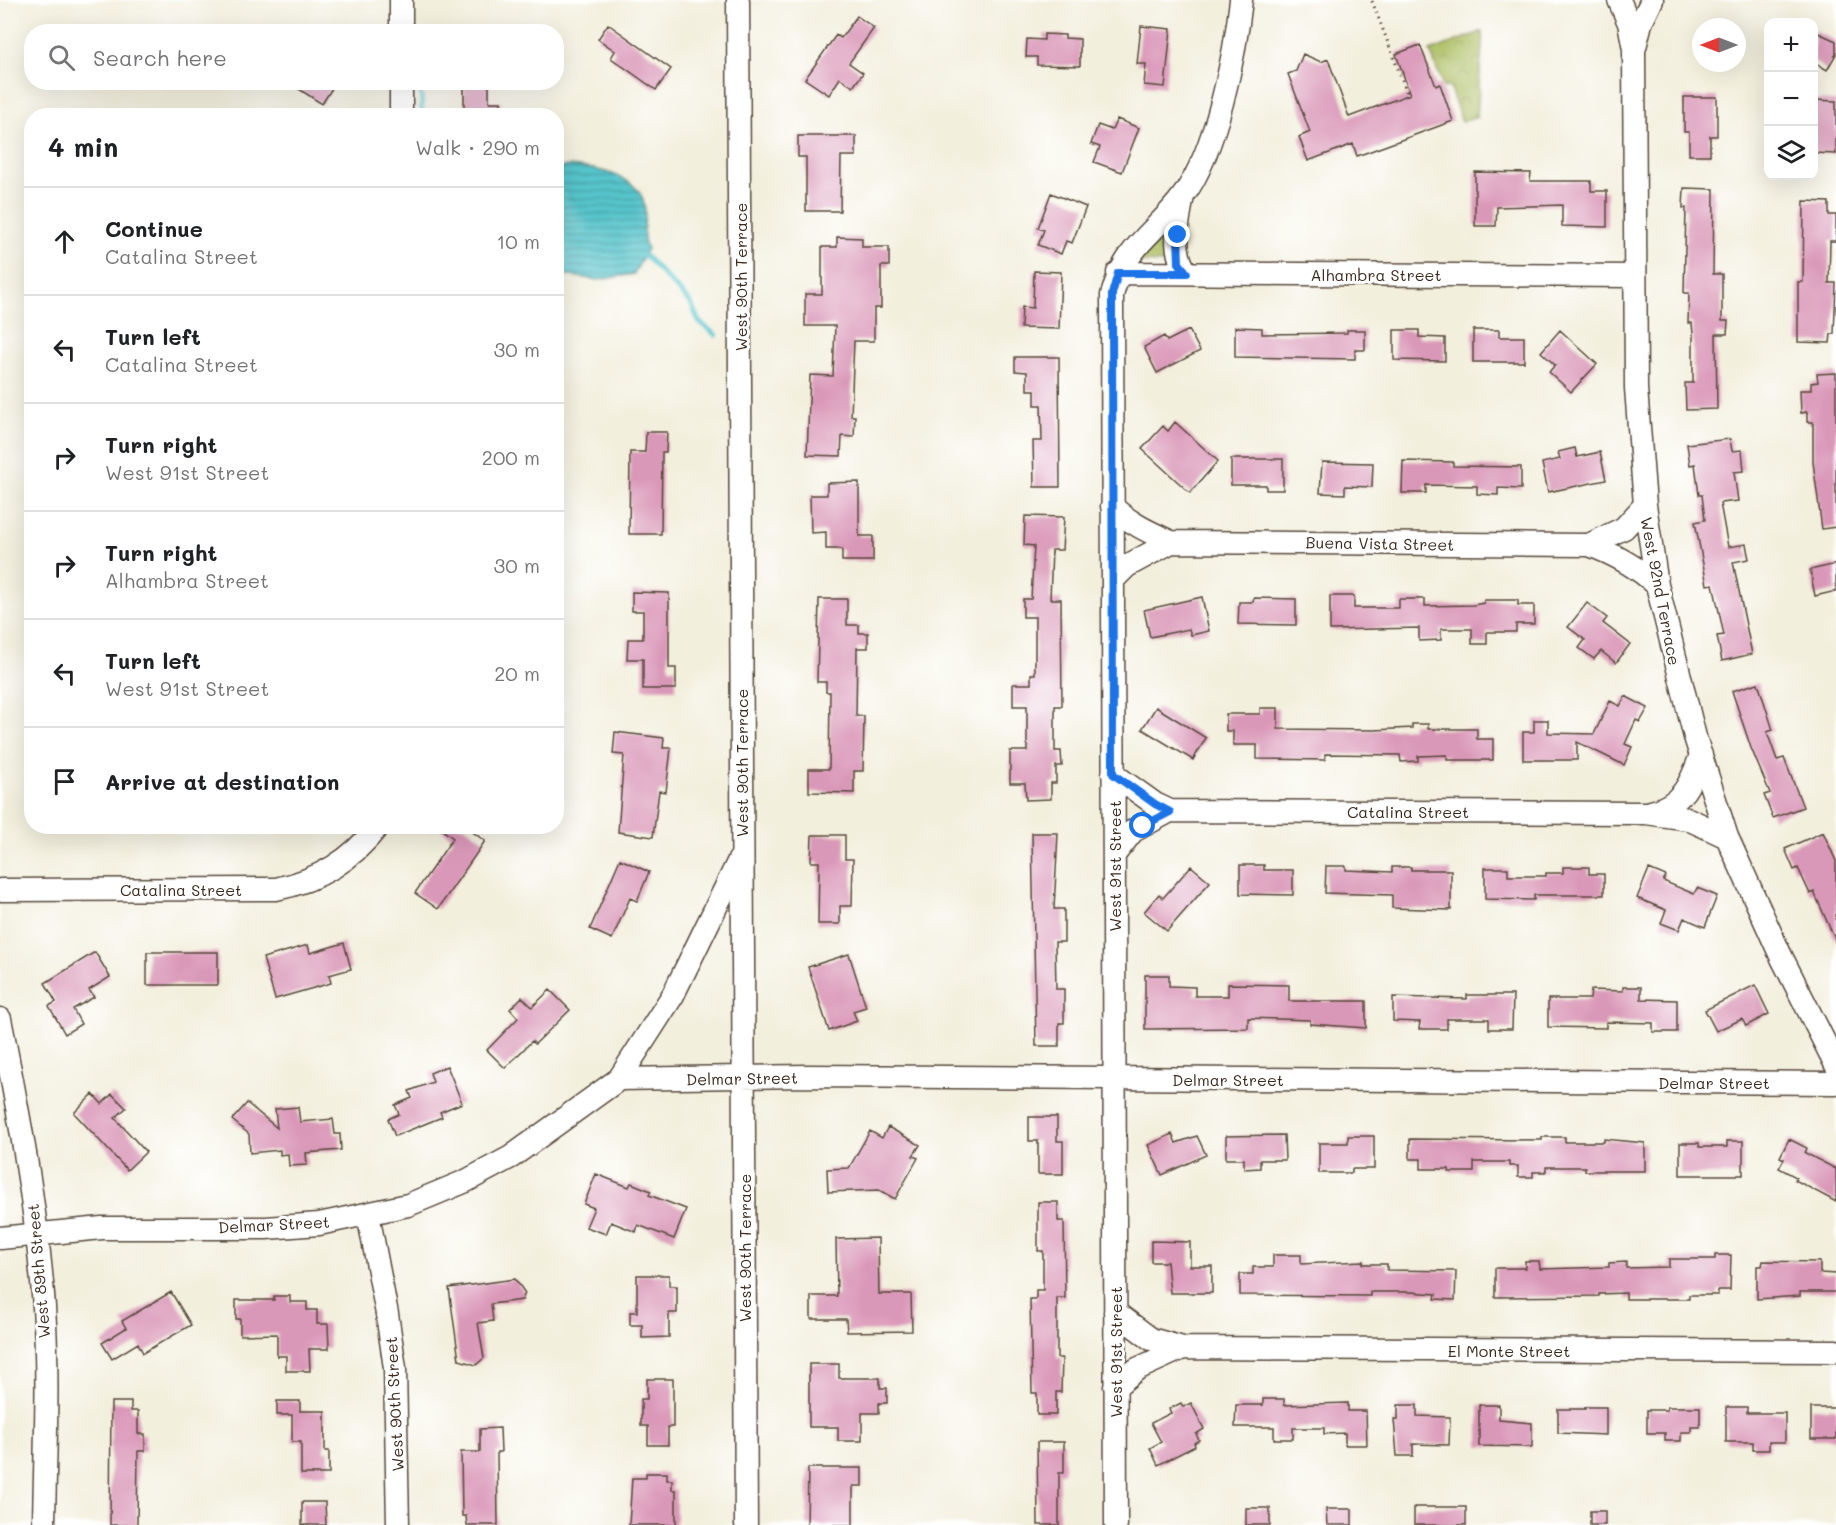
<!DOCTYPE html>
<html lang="en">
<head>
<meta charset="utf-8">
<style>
	:root { --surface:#fff; --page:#f6f6f6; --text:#202124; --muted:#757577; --line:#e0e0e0 }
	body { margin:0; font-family:Mali,sans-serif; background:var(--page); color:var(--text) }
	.controls { position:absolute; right:18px; top:18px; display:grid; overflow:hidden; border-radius:12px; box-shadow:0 6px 24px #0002 }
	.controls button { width:54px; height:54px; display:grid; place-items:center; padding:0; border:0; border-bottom:2px solid var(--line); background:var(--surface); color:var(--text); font:30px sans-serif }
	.compass { position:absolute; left:1692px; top:18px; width:54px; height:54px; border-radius:50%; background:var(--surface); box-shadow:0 6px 24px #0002; rotate:270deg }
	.stop { position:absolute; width:18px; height:18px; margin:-14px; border:4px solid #1a73e8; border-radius:50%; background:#fff }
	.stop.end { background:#1a73e8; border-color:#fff; box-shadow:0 2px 6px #0008 }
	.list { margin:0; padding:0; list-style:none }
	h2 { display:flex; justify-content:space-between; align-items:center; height:78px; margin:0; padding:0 24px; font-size:26px }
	h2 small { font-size:20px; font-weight:400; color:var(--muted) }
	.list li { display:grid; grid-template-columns:39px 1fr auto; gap:18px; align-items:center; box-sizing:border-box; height:108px; padding:0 24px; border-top:2px solid var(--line) }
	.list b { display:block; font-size:22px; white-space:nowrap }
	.list p { margin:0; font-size:20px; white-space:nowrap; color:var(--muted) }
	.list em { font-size:20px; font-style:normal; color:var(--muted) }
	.icon { flex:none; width:33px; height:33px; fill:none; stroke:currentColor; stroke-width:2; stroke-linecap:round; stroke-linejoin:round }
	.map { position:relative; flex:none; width:1836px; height:1525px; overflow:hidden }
	.search { position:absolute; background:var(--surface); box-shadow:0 6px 24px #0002; left:24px; top:24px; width:540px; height:66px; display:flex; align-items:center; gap:15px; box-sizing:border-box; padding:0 21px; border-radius:24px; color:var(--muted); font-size:22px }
	.panel { position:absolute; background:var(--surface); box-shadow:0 6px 24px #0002; left:24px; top:108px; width:540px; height:726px; border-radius:24px }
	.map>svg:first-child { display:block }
</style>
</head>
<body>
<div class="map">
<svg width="1836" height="1525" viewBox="0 0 1836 1525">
	<defs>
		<pattern id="park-crowns" width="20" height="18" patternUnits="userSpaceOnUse" patternTransform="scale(1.5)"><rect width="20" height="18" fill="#abbc5f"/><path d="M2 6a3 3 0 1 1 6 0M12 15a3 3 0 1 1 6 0" fill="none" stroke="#8c994e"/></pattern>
		<pattern id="water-rules" width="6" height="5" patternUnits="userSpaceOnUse" patternTransform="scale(1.5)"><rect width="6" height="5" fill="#57c5cc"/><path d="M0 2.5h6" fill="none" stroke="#49a0a5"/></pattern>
	</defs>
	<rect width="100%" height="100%" fill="#fff"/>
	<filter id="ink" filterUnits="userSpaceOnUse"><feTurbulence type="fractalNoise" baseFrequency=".0167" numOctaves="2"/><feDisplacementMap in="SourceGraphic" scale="12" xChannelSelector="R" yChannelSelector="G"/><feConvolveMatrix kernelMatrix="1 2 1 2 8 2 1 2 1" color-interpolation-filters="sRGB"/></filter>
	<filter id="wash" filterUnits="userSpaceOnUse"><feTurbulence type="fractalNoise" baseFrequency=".008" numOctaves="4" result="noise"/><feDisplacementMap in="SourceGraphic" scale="24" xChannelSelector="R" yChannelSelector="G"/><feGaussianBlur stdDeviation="1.35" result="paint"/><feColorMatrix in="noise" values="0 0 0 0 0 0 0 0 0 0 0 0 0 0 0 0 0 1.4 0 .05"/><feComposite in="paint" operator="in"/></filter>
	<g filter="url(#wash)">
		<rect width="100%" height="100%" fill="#f3efdd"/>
		<!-- grass -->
		<path fill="#abbc5f" stroke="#73733e" stroke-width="1.5" d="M1166 233 1170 263 1137 262Z"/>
		<!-- park -->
		<path fill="url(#park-crowns)" stroke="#73733e" stroke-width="1.5" d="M1483 31 1477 117 1462 122 1449 86 1444 88 1430 51Z"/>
		<!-- water -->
		<path fill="url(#water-rules)" stroke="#497875" stroke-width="1.5" d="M568 166C597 168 645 175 645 212 645 226 641 236 647 249L634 274 598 280 557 274V168Z"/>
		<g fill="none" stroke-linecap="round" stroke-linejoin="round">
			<!-- stream -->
			<path stroke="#57c5cc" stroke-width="5" d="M421 82 422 116
				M645 256 691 303 699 322 716 335"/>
		</g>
		<g id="blocks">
			<!-- building -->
			<path fill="#da98b8" d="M857 16 874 28 849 63 863 73 853 87 840 78 829 95 805 79 836 35 841 38Z
				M608 24 671 69 656 90 611 58 615 51 598 39Z
				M1141 26 1171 29 1165 87 1144 85 1146 64H1137Z
				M1814 31 1836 41V54L1827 70 1814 62Z
				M1044 34 1065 35V38L1080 39V66L1037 65V57H1026L1027 39 1044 40Z
				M1420 45 1436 86 1440 84 1453 121 1357 156 1353 144 1308 161 1299 137 1310 132 1288 74 1296 71 1303 54 1321 62 1328 59 1349 117 1410 94 1396 54Z
				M288 82H336L322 104Z
				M464 84H489V102H501V116H464Z
				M1684 97H1717V136H1710V155H1689V132H1684Z
				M1814 100 1836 101V154L1814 153Z
				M1117 119 1139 128 1122 172 1094 162 1100 147 1091 144 1098 125 1112 130Z
				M798 136H856V156H841L840 211H806V157H798Z
				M1475 172 1531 173 1530 181H1591V191H1607V227L1562 226V205L1497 207 1496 226H1475Z
				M1684 188 1714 189 1713 274H1722V321H1728L1727 334H1716L1717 409 1686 410 1685 383H1693V334L1692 323H1688L1689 293H1684L1686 208H1683Z
				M1051 193 1086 207 1072 243 1066 241 1061 254 1038 245 1044 230 1038 228Z
				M1804 201 1829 202V215H1836V241H1830L1829 283H1836L1834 334H1831L1830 343 1798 342V282H1803Z
				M837 237 862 238V247H889V266H881V308H874V341H854L851 416H855L854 437 842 436 841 456 807 455 810 375 833 376 835 326H805V294H822V247H837Z
				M1034 271 1061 272 1059 329 1021 328 1022 307 1033 308Z
				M1235 327 1262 328V334L1347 333V330H1365V350H1355V359L1235 357Z
				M1189 330 1200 351 1157 373 1144 347 1164 336 1167 341Z
				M1394 330H1419V337L1445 338V361L1394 360Z
				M1473 330H1499V337H1524V362H1473Z
				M1560 330 1597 364 1571 392 1549 372 1555 365 1541 352Z
				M1015 357H1059L1060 487H1034L1033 441H1042L1041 405H1035V390H1027V372L1015 371Z
				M1836 373V527L1822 529 1813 462V422H1807V412L1801 413 1800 390H1811V383L1818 382 1817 374Z
				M1175 422 1218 461 1190 493 1142 449 1163 426 1168 431Z
				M646 432H667L666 452H662L661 534H629L630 452H645Z
				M1730 439 1732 451 1742 450 1744 471 1734 472 1738 501 1720 503 1728 547 1746 544 1749 559 1733 562 1752 654 1722 661 1717 636 1724 635 1713 584 1707 585 1695 522 1705 520 1702 495H1699L1695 464 1690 465 1687 444Z
				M1575 448 1577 457 1600 452 1606 480 1548 492 1542 463 1560 459 1558 452Z
				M1231 459H1283V490H1266V485H1231Z
				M1403 461 1453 462V466L1521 467V489L1498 488V495L1477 494V486L1426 485V493H1402Z
				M1322 462 1373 463 1372 487 1345 486V494L1320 493Z
				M859 482V536H873V561H842V549H826V532L811 533 810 495H827V483Z
				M1025 516 1064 517 1062 550H1052L1050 599H1061L1062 706H1055V751H1061L1062 766H1056V783H1051V799L1026 800 1025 783H1010V751H1027V706H1013V684H1031V674H1035V617H1023V599H1031L1034 546 1024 545Z
				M1836 564V591L1815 596 1810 570Z
				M632 592 669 593V668H676V689H643V659H627L628 639H643V611H632Z
				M1330 596H1354V608H1399V599H1425V606L1473 605 1484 603V600H1518V605H1534V624H1516V632H1487V644H1472V629H1441V640L1419 641V628L1330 630Z
				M1202 597 1209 631 1191 635 1189 629 1150 637 1144 610Z
				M1254 598 1296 599V625L1238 624 1239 602H1253Z
				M819 599H847V625H859V633H868V648H857L856 716H864L863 771H854V793L809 792V769H829L830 692H826V682H817Z
				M1587 603 1607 618 1603 623 1630 644 1616 663 1601 651 1594 659 1579 648 1585 640 1568 627Z
				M1758 683 1773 730 1767 732 1777 760 1784 758 1803 807 1773 818 1764 795 1770 793 1751 748 1732 691Z
				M1625 696 1648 708 1640 722 1636 720 1625 744 1632 747 1624 765 1577 742V760H1523V732H1534V720H1548V733L1594 734 1610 701 1620 706Z
				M1156 707 1206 738 1193 760 1142 729Z
				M1260 708H1278V729L1374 730 1412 728V724H1428V729H1477V739H1493V760H1447V755L1418 756V761L1401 762 1400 755 1325 754V760L1257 759V745H1233V731H1226V714H1260Z
				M615 732 664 738 663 748H671L666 792 659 791 653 837 618 832 624 755 613 754Z
				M437 826H464L485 841 438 909 415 893 453 838Z
				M1823 832 1836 861V942L1814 892 1810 894 1798 868 1794 870 1785 849Z
				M1032 833H1058L1054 909H1064V942H1055L1056 989H1064V1023H1059V1046H1036Z
				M812 835H845V859H853L852 906H840V924H818L819 862H811Z
				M620 859 649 872 637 901 630 898 612 939 590 929Z
				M1240 865H1264V870H1293V895L1240 894Z
				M1191 866 1210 882 1167 931 1144 912 1159 894 1163 898Z
				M1326 866H1346V870L1392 872V867H1411V870H1451V910L1392 908V895L1325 893Z
				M1563 867H1589V874H1604V895H1534V900L1485 899V868H1508V876H1546V873H1563Z
				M1649 869 1666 876 1663 881 1694 894 1697 888 1717 896 1705 927 1684 918 1679 930 1661 923 1666 910 1637 898Z
				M344 943 351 969 329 975 331 983 275 999 263 958 308 945 310 953Z
				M95 952 110 977 89 990 94 997 73 1009 81 1024 65 1034 49 1006 56 1002 45 983Z
				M147 952H218V985H147Z
				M849 954 866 1007 853 1011 857 1021 829 1031 808 967Z
				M1145 975H1169V986L1195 987V996H1228V984L1289 985V1001H1366V1028L1310 1024V1020L1248 1018V1028L1145 1029Z
				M1755 985 1769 1014 1746 1026 1742 1019 1716 1031 1705 1010Z
				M1623 987H1641V999L1677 1000V1032H1653V1023L1606 1022V1028L1548 1027V999H1590L1591 990 1623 991Z
				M550 990 570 1010 535 1044 532 1041 505 1068 487 1050 518 1018 510 1009 522 997 532 1007Z
				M1467 995H1513L1512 1029H1489V1019H1447V1029H1419L1420 1022 1393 1021V997L1467 999Z
				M447 1066 462 1103 440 1112 442 1117 395 1136 388 1119 399 1114 395 1105 412 1098 409 1091 433 1082 430 1073Z
				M93 1094 102 1104 112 1094 126 1108 115 1118 146 1152 127 1170 74 1113Z
				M247 1103 277 1128 275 1109 298 1107 300 1122 333 1119 335 1134H340L341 1150 306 1153 307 1165 289 1166 288 1154 280 1155V1150L250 1153 249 1134 232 1120Z
				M1029 1117H1057V1141H1063V1174H1038V1141H1029Z
				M888 1127 920 1145 913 1156 918 1158 895 1199 879 1190 828 1192 827 1169 849 1168 870 1131 882 1138Z
				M1172 1134 1176 1143 1197 1136 1206 1155 1162 1175 1148 1145Z
				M1284 1135 1285 1160H1260V1168L1244 1169V1159H1226V1136Z
				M1348 1136H1374V1169H1352V1173H1319V1143H1348Z
				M1542 1137H1565V1142H1604V1139L1645 1143V1171H1585V1167H1546V1172H1533V1177H1518V1166H1509V1162H1474V1172H1449V1169H1421V1159H1410V1139L1542 1140Z
				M1789 1139 1807 1148 1805 1153 1836 1169V1202L1795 1180 1796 1177 1779 1168 1784 1159 1780 1157Z
				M1727 1141H1743V1175H1680V1143H1699V1147H1727Z
				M596 1174 629 1187 631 1183 651 1191 649 1195 686 1209 674 1239 638 1225 636 1232 611 1222 606 1234 586 1227 594 1208 584 1204Z
				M1038 1202H1058V1221H1064L1065 1298H1057V1358H1062L1061 1392H1056V1415H1037V1393H1032L1030 1299H1036V1290H1043V1251H1038Z
				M878 1238 879 1294H911L912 1331 847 1332 846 1319H811V1296H837L836 1239Z
				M1151 1241 1190 1242V1266H1212V1293H1170L1167 1262H1151Z
				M1273 1255H1301V1264L1363 1261V1264H1387V1270L1456 1271 1455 1300 1435 1299 1436 1294 1411 1292H1370V1296L1240 1295V1274H1253V1267H1273Z
				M1715 1255H1731L1730 1290H1718V1295H1689V1299H1626V1293L1599 1294V1296L1495 1297V1268H1525V1261H1539L1540 1269 1609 1267V1263L1626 1262V1268L1669 1267V1259H1715Z
				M1763 1261 1820 1262V1273L1836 1274V1292H1800V1296L1757 1299V1266H1762Z
				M637 1275H669V1286H677V1313H669V1337L642 1338V1325H630V1312H637Z
				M515 1279 525 1293 522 1300 491 1304 493 1321 478 1323 484 1358 476 1365 459 1360 449 1288Z
				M171 1292 191 1325 143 1353 138 1343 112 1359 102 1343 126 1328 122 1321Z
				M274 1296H290V1302H307V1310H317V1324H328L329 1349H309L310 1371H286V1356H277V1334L240 1335V1319H236V1300H274Z
				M809 1364H839V1378H880V1388H887V1403H879V1413H862V1441H838V1427H809Z
				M647 1379H673V1427H668V1445H648V1426H641V1399H647Z
				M1263 1399H1284V1405L1348 1403V1411H1366L1367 1445H1345V1433L1324 1434V1428H1293V1439H1274V1427H1235L1236 1405H1263Z
				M277 1401H300V1411H325V1451H329V1474H301V1442H292V1415H277Z
				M111 1402H131V1411H138V1434H145V1451H138L137 1525H110Z
				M1181 1403 1183 1407 1191 1403 1204 1429 1196 1434 1199 1440 1194 1443 1195 1446 1158 1465 1150 1448 1161 1442 1151 1423 1171 1413 1169 1409Z
				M1398 1405H1417V1416L1450 1417 1449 1445 1413 1444V1456H1397L1394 1419H1398Z
				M1479 1405H1499V1420L1532 1423V1447L1479 1446Z
				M1585 1407H1606V1435L1558 1433V1409H1585Z
				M1667 1407H1700V1427H1691V1432H1681V1441H1665V1433H1647V1410H1667Z
				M1726 1407H1747V1413H1785V1442H1769V1450H1753V1442H1726Z
				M1811 1408H1836V1439H1811Z
				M500 1428 501 1452H497L498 1525H467L466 1516H462L461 1452H480V1429Z
				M1037 1442H1064V1473H1059V1525H1038Z
				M808 1468H862V1486H853V1525H807Z
				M646 1473H667V1480H672V1490H676V1525H629L632 1478H646Z
				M302 1502H325L326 1525H302Z
				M1414 1507H1466V1525H1414Z
				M1246 1508H1270V1525H1246Z
				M1326 1509H1352V1525H1327Z
				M1590 1511H1605V1525H1590Z"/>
		</g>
	</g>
	<g filter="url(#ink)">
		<use href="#blocks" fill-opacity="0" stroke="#57483b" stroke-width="1.5"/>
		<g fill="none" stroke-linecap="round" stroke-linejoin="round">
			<!-- minor casing -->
			<g stroke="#57483b" stroke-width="25">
				<path id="minor" d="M401 0V32
					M738 0 746 1525
					M1619 0 1629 23 1634 49 1636 388 1645 505 1657 585 1695 737 1727 837 1780 954 1836 1065
					M1635 47 1641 23 1652 0
					M401 82V116
					M1183 196C1178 221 1171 252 1187 273
					M1118 273 1635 276
					M1112 506C1129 523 1149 532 1171 542
					M1589 545 1624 528 1645 505
					M1113 580 1127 566 1171 542 1589 545C1614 554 1636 566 1657 585
					M1113 774 1155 804 1170 811 1646 813 1688 819 1727 837
					M1651 812C1682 805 1691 783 1701 755
					M1114 855 1133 831 1170 811
					M0 890 276 889C319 880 351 861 378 826
					M0 1019C19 1114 37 1210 44 1307 49 1379 45 1452 44 1525
					M619 1079 808 1076 1836 1083
					M368 1214 387 1314 395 1368 398 1525
					M0 1238 102 1228H266L319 1224 408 1205 466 1181 511 1157 619 1079 673 995 739 860
					M1115 1312 1151 1339 1183 1348 1836 1351
					M1115 1387 1137 1369 1183 1348
					M1116 1525 1112 295C1126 244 1155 234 1183 196 1216 152 1235 55 1241 0"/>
			</g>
			<!-- path -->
			<path stroke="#57483b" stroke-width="3" stroke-dasharray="1.5 4.5" stroke-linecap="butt" d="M1372 1 1408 95"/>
			<!-- minor -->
			<use href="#minor" stroke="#fff" stroke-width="22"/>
		</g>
	</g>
	<g fill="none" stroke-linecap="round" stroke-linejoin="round" filter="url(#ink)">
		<!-- route -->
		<path stroke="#1a73e8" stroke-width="8" d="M1143 826 1170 812 1155 804 1113 774 1112 294 1118 273H1187L1179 263 1178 235"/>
	</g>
	<g text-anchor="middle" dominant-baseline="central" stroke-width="6" stroke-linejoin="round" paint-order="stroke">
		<!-- street labels -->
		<g font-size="16" fill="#3b2a1e" stroke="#fff">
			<text x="1376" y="274">Alhambra Street</text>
			<text transform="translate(740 277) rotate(-90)">West 90th Terrace</text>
			<text transform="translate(1380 543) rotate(1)">Buena Vista Street</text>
			<text transform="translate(1661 591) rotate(79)">West 92nd Terrace</text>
			<text transform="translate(741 763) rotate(-90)">West 90th Terrace</text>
			<text x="1408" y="811">Catalina Street</text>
			<text transform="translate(1114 866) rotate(-90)">West 91st Street</text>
			<text x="181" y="889">Catalina Street</text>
			<text transform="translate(742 1078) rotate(-1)">Delmar Street</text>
			<text x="1228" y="1079">Delmar Street</text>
			<text x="1714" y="1082">Delmar Street</text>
			<text transform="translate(274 1224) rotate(-3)">Delmar Street</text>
			<text transform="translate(744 1248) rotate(-90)">West 90th Terrace</text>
			<text transform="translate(38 1271) rotate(-95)">West 89th Street</text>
			<text x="1509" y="1350">El Monte Street</text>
			<text transform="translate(1115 1352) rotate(-90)">West 91st Street</text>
			<text transform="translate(394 1404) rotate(-93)">West 90th Street</text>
		</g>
	</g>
</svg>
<div class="controls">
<button>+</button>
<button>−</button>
<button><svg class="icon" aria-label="layers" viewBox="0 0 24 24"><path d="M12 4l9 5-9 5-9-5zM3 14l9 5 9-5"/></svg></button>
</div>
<svg class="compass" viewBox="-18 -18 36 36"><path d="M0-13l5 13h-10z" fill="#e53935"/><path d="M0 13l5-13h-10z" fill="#757577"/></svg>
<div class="stop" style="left:1143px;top:826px"></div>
<div class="stop end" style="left:1178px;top:235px"></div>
<div class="search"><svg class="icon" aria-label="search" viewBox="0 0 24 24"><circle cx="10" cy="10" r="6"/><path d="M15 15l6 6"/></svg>Search here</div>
<section class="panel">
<h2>4 min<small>Walk · 290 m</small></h2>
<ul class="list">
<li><svg class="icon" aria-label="ahead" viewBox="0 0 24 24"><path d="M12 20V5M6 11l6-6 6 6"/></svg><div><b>Continue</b><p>Catalina Street</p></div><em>10 m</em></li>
<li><svg class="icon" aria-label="left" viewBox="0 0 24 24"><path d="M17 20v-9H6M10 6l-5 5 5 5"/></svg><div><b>Turn left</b><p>Catalina Street</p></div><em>30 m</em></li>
<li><svg class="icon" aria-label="right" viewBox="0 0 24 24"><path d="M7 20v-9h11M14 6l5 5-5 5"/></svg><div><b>Turn right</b><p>West 91st Street</p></div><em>200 m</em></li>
<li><svg class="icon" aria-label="right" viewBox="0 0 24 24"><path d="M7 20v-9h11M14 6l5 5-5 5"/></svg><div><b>Turn right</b><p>Alhambra Street</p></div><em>30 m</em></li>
<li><svg class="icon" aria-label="left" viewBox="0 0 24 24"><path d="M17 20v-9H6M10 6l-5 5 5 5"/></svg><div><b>Turn left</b><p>West 91st Street</p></div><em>20 m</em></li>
<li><svg class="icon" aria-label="arrive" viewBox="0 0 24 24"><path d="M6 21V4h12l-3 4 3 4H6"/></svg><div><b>Arrive at destination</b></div></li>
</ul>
</section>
</div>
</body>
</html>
